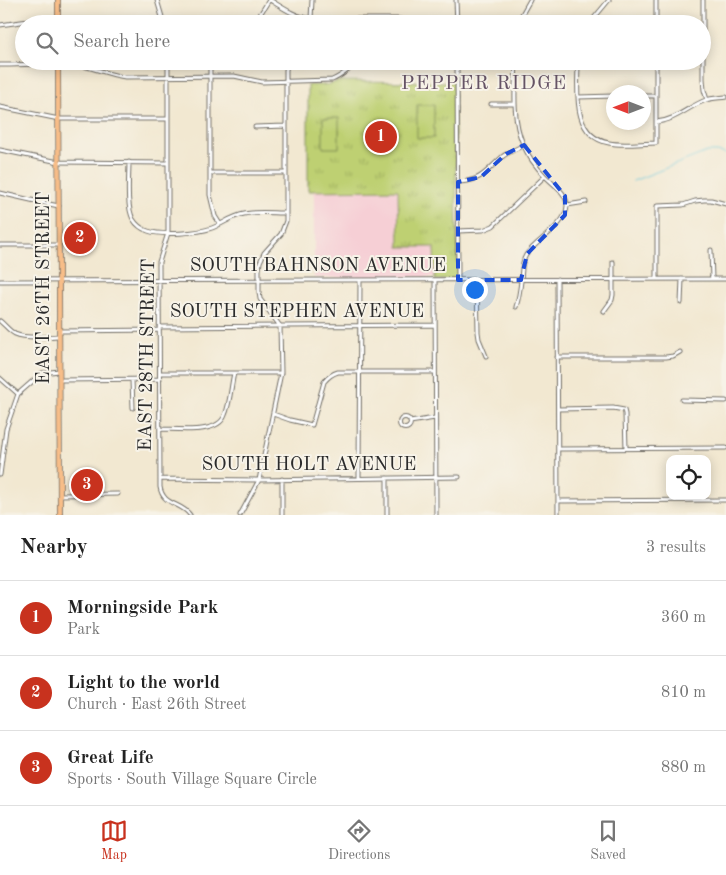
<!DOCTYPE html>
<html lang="en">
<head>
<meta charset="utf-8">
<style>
	:root { --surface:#fff; --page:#f6f6f6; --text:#222; --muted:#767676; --line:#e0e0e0; --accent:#c8321e }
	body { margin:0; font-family:"Old Standard TT",serif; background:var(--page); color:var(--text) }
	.controls { position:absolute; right:15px; bottom:15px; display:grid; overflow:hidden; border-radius:10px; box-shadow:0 2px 12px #0003 }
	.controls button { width:45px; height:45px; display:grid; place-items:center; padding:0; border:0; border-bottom:1px solid var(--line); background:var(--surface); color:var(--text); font:25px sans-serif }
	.compass { position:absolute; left:606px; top:85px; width:45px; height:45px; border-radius:50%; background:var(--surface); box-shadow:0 2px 12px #0003; rotate:270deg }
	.you { position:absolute; left:474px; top:289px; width:18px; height:18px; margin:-12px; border:4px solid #fff; border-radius:50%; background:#1a73e8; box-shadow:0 0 0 8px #1a73e833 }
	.badge { display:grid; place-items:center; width:32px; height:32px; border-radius:50%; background:var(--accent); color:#fff; font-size:16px; font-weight:700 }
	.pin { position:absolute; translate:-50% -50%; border:2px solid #fff; box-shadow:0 1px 5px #0006 }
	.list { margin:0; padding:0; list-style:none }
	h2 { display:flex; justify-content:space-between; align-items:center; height:65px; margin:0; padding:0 20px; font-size:21px }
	h2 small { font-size:16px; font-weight:400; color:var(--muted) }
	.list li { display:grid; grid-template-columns:32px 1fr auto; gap:15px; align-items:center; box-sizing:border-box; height:75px; padding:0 20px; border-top:1px solid var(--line) }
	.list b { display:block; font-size:19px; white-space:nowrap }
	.list p { margin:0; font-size:16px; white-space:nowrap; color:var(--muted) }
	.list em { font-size:16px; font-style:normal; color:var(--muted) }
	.icon { flex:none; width:28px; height:28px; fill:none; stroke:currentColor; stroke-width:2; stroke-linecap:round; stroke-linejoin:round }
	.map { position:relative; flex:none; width:726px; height:515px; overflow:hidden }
	.search { position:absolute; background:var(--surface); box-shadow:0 2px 12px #0003; left:15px; right:15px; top:15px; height:55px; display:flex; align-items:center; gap:12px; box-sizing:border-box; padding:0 18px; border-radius:28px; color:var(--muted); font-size:19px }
	.sheet { height:290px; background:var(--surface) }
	nav { display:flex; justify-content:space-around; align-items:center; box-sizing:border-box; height:70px; border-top:1px solid var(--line); background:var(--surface); font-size:14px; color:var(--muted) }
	nav a { display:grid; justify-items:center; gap:2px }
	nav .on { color:var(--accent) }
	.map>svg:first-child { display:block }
</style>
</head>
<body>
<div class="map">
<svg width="726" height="515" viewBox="0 0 726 515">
	<defs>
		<pattern id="grass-tufts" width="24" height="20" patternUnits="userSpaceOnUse" patternTransform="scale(1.25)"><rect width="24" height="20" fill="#bed072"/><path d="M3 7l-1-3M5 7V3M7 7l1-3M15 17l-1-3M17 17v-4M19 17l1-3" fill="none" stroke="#a3b363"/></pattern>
	</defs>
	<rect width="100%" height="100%" fill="#f7f3e8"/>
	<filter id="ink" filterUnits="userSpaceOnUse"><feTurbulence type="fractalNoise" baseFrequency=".02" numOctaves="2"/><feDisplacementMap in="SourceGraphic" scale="10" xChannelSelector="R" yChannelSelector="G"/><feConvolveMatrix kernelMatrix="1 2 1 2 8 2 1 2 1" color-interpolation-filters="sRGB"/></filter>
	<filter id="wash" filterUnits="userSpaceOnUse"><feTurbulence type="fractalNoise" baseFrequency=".0096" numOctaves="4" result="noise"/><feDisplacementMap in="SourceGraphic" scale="20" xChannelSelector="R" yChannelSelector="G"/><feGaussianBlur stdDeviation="1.12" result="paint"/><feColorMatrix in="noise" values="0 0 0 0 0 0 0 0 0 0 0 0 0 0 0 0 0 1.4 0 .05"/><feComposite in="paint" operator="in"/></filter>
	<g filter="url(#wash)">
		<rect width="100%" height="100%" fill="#f2e8d1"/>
		<!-- built -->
		<path fill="#f6cfd5" d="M398 190 399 247H435V277L314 278V191Z"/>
		<!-- grass -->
		<path fill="url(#grass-tufts)" stroke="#747e4e" d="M338 81 454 82 458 280H435L434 247H399L398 190 308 191V85C318 85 328 86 338 81Z"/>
		<!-- pitch -->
		<path fill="#bed072" stroke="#747e4e" d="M417 105H434V138H417Z
			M323 118H339V148H323Z"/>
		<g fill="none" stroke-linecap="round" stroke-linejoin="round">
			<!-- stream -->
			<path stroke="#60c8dd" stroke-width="1" d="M633 181 707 152H717L726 154"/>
		</g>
	</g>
	<g filter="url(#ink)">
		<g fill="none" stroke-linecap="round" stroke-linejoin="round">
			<!-- minor casing -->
			<g stroke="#716d65" stroke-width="5">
				<path id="minor" d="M157 0 164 24
					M270 0C283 8 296 17 311 19H398L406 20 415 24
					M456 0 457 24
					M703 0V79L704 90 707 100
					M256 21 269 0
					M309 24 311 19 312 0
					M518 24 521 16 530 0
					M589 24 609 0
					M656 24V0
					M0 25 42 19H58
					M168 61V233L159 262 160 487C163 506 181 502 190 515
					M210 61V195L215 216 220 224
					M457 61 458 280
					M516 61C515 89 512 119 523 144 528 156 536 167 545 176 553 185 567 192 567 206 566 226 537 239 526 255 521 263 522 271 521 281 520 290 519 298 516 307
					M578 61C578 90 571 136 609 143 623 146 642 143 656 143V61
					M344 63 349 69
					M0 65C27 65 56 62 83 66 97 69 109 75 125 77L234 76 262 82 332 80C343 76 351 66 362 61
					M644 96H656
					M578 97 614 96
					M491 104H515
					M0 107 59 119H168
					M656 122C675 121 689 106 706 100 712 98 720 98 726 97
					M255 127 286 126
					M0 150 59 162 168 163
					M129 162C129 178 126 206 133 219 136 224 142 229 148 231 162 236 198 233 212 228 223 224 232 216 244 214 257 211 272 213 286 213
					M210 173H286
					M458 182C482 181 485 172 502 157 508 152 516 149 524 145
					M0 193 44 203 59 206
					M567 205 586 202
					M458 231 483 230 493 226 545 176
					M0 245H59
					M711 250 712 279
					M557 279 558 515
					M657 279V206L683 205 695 201 704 200H711L726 204
					M435 280 436 515
					M477 280 478 332 479 339 486 356
					M0 281 726 279
					M681 303 682 279
					M604 311 612 300 613 295V262
					M0 321C5 325 9 331 15 334 26 339 47 337 59 336
					M159 327 435 325
					M60 331 159 330
					M557 357H666L673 356 680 352
					M160 373H281
					M0 378 18 394 6 429 0 475
					M60 380 160 379
					M132 380 133 408
					M18 394 42 373 59 371
					M682 400 726 401
					M558 409 613 408 624 410 625 414 626 449
					M273 414 290 420 312 425 324 382C328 377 331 374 338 372H435
					M399.5 423a5.5 5.5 0 1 1 11 0a5.5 5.5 0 1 1-11 0Z
					M410 422 435 418
					M160 429C178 429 218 435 225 415 230 404 231 386 234 373
					M558 449 726 448
					M359 478 360 280
					M160 479 259 480 459 477
					M60 495 118 494
					M558 501 726 500
					M240 515 259 480 281 373 280 326 260 299 259 292V270L260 262 264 253 281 234 286 221V70L288 61
					M282 515V479
					M387 515V478"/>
			</g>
			<!-- major casing -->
			<g stroke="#716d65" stroke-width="6">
				<path id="major" d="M58 0V24
					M58 61 60 515"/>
			</g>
			<!-- minor -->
			<use href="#minor" stroke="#fff" stroke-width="3"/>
			<!-- major -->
			<use href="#major" stroke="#f7bd88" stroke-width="4.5"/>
		</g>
	</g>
	<!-- marked area -->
	<path fill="none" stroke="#1d4ed8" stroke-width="4" stroke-dasharray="10 6" stroke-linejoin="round" d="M524 145 565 196V215L527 254 521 280H458V182L481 177 506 154Z"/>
	<g text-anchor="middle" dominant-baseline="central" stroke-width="4" stroke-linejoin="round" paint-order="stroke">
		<!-- street labels -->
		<g font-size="19" fill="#2b2b2b" stroke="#f7f3e8">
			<text x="318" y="266">SOUTH BAHNSON AVENUE</text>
			<text transform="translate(44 288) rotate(-90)">EAST 26TH STREET</text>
			<text x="297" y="312">SOUTH STEPHEN AVENUE</text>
			<text transform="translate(148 355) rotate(-89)">EAST 28TH STREET</text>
			<text x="309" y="465">SOUTH HOLT AVENUE</text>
		</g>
		<!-- neighbourhood labels -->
		<g font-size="20" letter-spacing="1" fill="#665466" stroke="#f7f3e8">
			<text x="484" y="84">PEPPER RIDGE</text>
		</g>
	</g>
</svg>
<div class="controls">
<button><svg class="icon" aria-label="locate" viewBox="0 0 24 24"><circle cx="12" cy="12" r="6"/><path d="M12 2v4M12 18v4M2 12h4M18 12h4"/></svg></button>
</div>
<svg class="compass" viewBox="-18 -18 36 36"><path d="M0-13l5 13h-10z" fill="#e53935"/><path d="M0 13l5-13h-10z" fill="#767676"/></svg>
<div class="you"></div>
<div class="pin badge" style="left:381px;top:137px">1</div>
<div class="pin badge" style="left:80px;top:238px">2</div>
<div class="pin badge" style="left:87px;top:485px">3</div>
<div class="search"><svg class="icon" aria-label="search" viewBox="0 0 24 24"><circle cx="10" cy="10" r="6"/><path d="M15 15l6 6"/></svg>Search here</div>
</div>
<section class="sheet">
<h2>Nearby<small>3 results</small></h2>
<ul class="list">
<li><span class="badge">1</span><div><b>Morningside Park</b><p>Park</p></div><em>360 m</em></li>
<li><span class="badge">2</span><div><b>Light to the world</b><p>Church · East 26th Street</p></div><em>810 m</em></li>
<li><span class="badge">3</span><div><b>Great Life</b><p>Sports · South Village Square Circle</p></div><em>880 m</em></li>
</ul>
</section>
<nav>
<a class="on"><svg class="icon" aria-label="map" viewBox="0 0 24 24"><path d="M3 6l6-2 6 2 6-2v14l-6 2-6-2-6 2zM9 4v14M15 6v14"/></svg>Map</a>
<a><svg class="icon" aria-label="directions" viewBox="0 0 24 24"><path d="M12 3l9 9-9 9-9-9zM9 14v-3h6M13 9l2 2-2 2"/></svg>Directions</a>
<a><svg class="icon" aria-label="saved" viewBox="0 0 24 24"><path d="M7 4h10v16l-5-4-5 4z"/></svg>Saved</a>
</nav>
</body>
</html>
